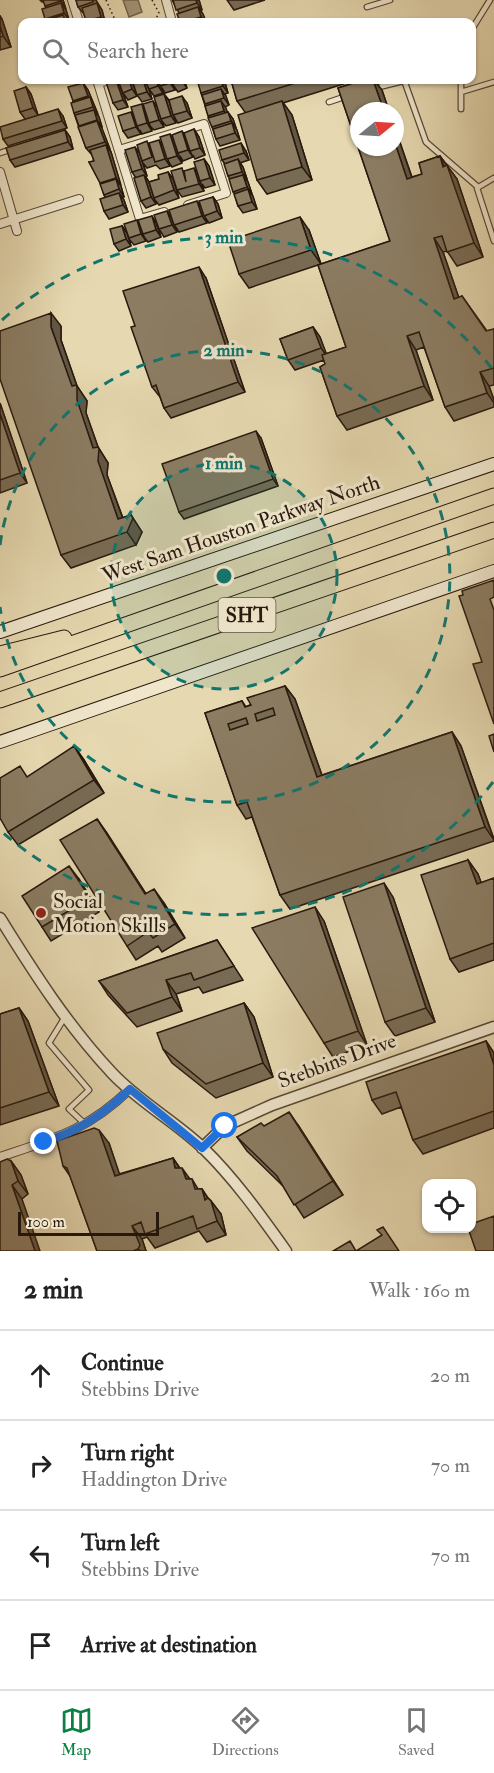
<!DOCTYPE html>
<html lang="en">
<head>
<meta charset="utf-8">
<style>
	:root { --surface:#fff; --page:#f2f2f2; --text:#222; --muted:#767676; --line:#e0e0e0; --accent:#0b8043 }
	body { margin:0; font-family:"IM FELL Double Pica",serif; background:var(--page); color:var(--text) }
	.controls { position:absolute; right:18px; bottom:18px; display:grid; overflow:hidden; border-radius:12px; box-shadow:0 2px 4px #0004 }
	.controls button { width:54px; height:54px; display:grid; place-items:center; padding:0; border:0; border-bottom:2px solid var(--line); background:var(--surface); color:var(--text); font:30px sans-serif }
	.compass { position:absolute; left:350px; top:102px; width:54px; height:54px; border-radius:50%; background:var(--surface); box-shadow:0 2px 4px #0004; rotate:72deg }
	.scale { position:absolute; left:18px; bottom:15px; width:141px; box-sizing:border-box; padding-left:6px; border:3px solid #28190d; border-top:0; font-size:16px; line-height:21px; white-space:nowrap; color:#28190d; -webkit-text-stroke:4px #efe6cc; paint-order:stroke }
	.stop { position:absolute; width:18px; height:18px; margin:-14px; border:4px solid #1a73e8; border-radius:50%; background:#fff }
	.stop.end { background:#1a73e8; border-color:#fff; box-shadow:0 2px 6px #0008 }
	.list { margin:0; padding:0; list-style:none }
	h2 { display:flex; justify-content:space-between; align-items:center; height:78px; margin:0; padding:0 24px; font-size:26px }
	h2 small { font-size:20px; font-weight:400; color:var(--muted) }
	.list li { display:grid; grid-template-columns:39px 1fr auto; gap:18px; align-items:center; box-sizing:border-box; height:90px; padding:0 24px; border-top:2px solid var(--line) }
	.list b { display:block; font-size:22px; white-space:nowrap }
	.list p { margin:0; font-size:20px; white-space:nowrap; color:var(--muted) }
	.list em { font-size:20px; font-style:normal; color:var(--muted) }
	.icon { flex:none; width:33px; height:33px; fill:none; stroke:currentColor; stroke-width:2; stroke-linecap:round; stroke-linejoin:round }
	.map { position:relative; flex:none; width:494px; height:1251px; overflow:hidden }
	.search { position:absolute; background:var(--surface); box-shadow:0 2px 4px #0004; left:18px; right:18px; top:18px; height:66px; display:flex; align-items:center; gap:15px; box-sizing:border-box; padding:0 21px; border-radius:12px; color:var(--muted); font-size:22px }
	.sheet { height:438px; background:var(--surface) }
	nav { display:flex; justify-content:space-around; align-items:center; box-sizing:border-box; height:84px; border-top:2px solid var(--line); background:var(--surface); font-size:16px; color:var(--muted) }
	nav a { display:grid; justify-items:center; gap:3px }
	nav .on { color:var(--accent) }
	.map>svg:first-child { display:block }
</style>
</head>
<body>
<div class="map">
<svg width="494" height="1251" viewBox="0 0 494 1251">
	<rect width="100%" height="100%" fill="#e6d8b0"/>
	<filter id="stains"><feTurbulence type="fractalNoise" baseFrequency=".00333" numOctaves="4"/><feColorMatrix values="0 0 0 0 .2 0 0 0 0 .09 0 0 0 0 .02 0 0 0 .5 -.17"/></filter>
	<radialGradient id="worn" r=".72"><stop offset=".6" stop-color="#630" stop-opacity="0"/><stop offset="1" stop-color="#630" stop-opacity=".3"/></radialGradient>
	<!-- water -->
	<path fill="#a59779" stroke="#73654e" stroke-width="1.5" d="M123 0H138L142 12 129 17Z"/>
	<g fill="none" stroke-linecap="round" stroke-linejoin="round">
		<!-- service casing -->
		<g stroke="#584936" stroke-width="7">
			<path id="service" d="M367 7 390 0
				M472 29 490 0
				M404 80 426 142 478 187
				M375 88 407 80
				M461 92 494 82
				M329 102 347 96
				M461 109V80
				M0 153 12 149
				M494 178 477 188 494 241
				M65 1017 49 1043 89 1090 69 1109 85 1124"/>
		</g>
		<!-- minor casing -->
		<g stroke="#584936" stroke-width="10">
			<path id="minor" d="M72 0 79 22
				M166 0 172 22
				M110 80 98 83 140 219 164 212
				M119 150 204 124 226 193 188 205
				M0 172 17 231
				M0 224 79 199
				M0 1157C54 1139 88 1130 130 1089"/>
		</g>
		<!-- tertiary casing -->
		<g stroke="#584936" stroke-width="13">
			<path id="tertiary" d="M0 918C34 973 68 1026 112 1073 139 1102 175 1121 203 1148 234 1178 261 1216 286 1251
				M202 1148 225 1126 272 1105 494 1027"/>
		</g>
		<!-- secondary casing -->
		<g stroke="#28190d" stroke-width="14">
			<path id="secondary" d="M0 632 494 464
				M0 742 494 571"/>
		</g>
		<!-- motorway casing -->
		<g stroke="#28190d" stroke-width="17">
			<path id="motorway" d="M0 654 64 638
				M0 669 494 496
				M0 700 494 530"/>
		</g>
		<!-- path -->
		<path stroke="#28190d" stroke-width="1.5" stroke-dasharray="1.5 3" stroke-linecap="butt" d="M106 0 116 22
			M152 0 159 13 154 22"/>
		<!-- service -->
		<use href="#service" stroke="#efe6cc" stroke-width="4.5"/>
		<!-- minor -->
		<use href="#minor" stroke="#efe6cc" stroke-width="8"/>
		<!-- tertiary -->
		<use href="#tertiary" stroke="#efe6cc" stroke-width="10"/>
		<!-- secondary -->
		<use href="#secondary" stroke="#efe6cc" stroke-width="12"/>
		<!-- motorway -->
		<use href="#motorway" stroke="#e6d8b0" stroke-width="15"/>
	</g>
	<!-- wall -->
	<path fill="#786b54" stroke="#28190d" stroke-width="1.5" d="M40 0H63L69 20 68 21 69 22H45L46 20V8L44 2H42Z
		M76 0H96L102 10 105 22H87L84 14 78 7Z
		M172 0H199L202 10 201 11 203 14 206 22H180L179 13Z
		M227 0H265L234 10Z
		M0 16 2 19 11 47 0 50Z
		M132 80H184L187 88 178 92 173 85 175 90 165 93 162 88 163 93 154 96 149 89 152 99 142 102 137 95Z
		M210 80H222L225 83 228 93 225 94 229 105 225 107 227 112 233 119 240 140 220 146 216 139 201 93Z
		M231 80H350V82L283 103 292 115 312 180 267 194 257 180 245 112 237 101Z
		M363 80H374L382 90 389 111H359V147H395V128L412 177 422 174 419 163 440 156 457 179 483 257 457 266 447 251 443 252 459 298 462 296 487 331 494 329V385L489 386 494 400V407L454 421 445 407 424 347 416 350 433 400 347 430 337 416 320 367 325 364 324 360 295 370 288 360 280 339 313 327 320 337 326 354 346 347 318 265 390 241 338 88Z
		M132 81 137 96 128 100 123 93Z
		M83 83 88 90 99 117 102 127H101L111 152 124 197H122L124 200 128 212 109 219 104 211 105 197 104 195 101 184 89 162 94 161 92 155 86 148 74 113 73 101Z
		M120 86 128 107 118 110 113 103Z
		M26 87 31 94 38 115 63 116 67 128 8 146 3 139 25 119 20 112Z
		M164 94 169 100 187 103 192 118 178 123 174 116 176 123 166 126 162 121 164 127 154 130 151 127 152 131 142 134 140 130 141 134 128 138 123 131 134 115 144 108 157 106Z
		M194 129 199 137 205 155 195 159 193 155V157L183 161 180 156 182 163 172 167 168 161 170 166 160 169 156 165 147 168 143 163 147 176 146 177 149 182 159 179 168 172 173 179 179 198 159 205 155 200 156 204 146 208 141 201 136 178 132 172 139 152 149 145 163 146 173 138 185 135Z
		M65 130 70 137 73 149 15 167 10 160Z
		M246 151 249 160 240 163 243 167 257 209 243 213 238 206 230 179 228 176 225 164 222 160Z
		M204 159 209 166 215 185 205 188 202 184 204 191 182 197 177 190 184 171 197 172Z
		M213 197 218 204 222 218 209 223 204 216 207 223 179 232 175 226 177 232 164 237 159 229 171 216 201 208Z
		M152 216 156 223 161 237 148 242 145 238 146 241 134 245 129 239 131 246 119 251 114 244 122 226 127 232Z
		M309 230 321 264 249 288 239 274Z
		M206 278 245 392 171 418 164 408 160 397 152 387 135 326Z
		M61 326V340L77 386 87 401 86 413 98 447 108 463 107 475 123 518 131 515 142 532 136 545 71 568 61 555Z
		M0 403 27 483 0 493Z
		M261 438 278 486 184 519 179 512Z
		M285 686 295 699 322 775 452 732 461 746 494 839V841L290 909 280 895 252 817 246 819 237 805 205 713 242 701 246 707Z
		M74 746 84 760 104 793 18 845 8 832Z
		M97 819 146 894 164 903 185 938 162 952 158 946 136 960 127 946Z
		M468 860 478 874 481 883 494 878V960L459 972 450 959Z
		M79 879 99 912 51 941 42 927Z
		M393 897 435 1022 395 1036 385 1022Z
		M324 921 367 1045 333 1057 324 1043Z
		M217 940 243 980 203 993 199 987 176 994 182 1011 137 1027 108 995 99 981Z
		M244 1003 254 1017 273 1077 216 1098 172 1063 163 1049Z
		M19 1008 28 1021 59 1106 0 1125V1014Z
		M486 1041 494 1053V1128L423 1154 413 1140 401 1107 382 1114 372 1100Z
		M298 1125 343 1195 304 1218 284 1187 247 1151 237 1137 264 1126Z
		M109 1143 119 1174 173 1158 180 1168 190 1179H192L198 1189H202L208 1198 211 1201 221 1214 226 1235 207 1242 199 1231 155 1248 147 1237 142 1239 146 1251H97L70 1176 63 1166Z
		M11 1161 21 1175 28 1194 22 1199 0 1251Z"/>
	<!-- shaded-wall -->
	<path fill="#615745" stroke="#28190d" stroke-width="1.5" d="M61 0H63L66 9 61 1Z
		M196 0H199L202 10 197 3Z
		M61 3 66 10 69 20 64 13Z
		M97 3 102 10 105 22 101 17Z
		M198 7 203 14 206 22 201 17Z
		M0 16 2 19 11 47 3 36 0 26Z
		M116 80 120 86 128 107 123 100Z
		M129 80H131L132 81 137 96 132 89Z
		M143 80H146L152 99 147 92Z
		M156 80H159L163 93 158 86Z
		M169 80H171L175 90 170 83Z
		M182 80H184L187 88 182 81Z
		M221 80H222L225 83 228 93 223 86Z
		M373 80H374L382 90 389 111H384Z
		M83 83 88 90 98 114 93 107 90 100 88 96Z
		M26 87 31 94 38 115 33 108Z
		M221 89 226 96 229 105 224 98Z
		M164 94 169 101 176 123 171 116Z
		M182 96 187 103 192 118 187 111Z
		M153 101 158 108 161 119 164 127 159 120Z
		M221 101 226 108 229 118 224 111Z
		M282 101 292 115 312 180 302 167Z
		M142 104 147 111 149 123 152 131 147 123Z
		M58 109 63 116 67 128 62 121Z
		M94 110 99 117 102 127 97 120Z
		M131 112 136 119 137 126 141 134 136 127Z
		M228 112 233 119 236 128 231 121Z
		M97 121 102 128 110 149 105 142Z
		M232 123 237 130 240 140 235 133Z
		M395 128 417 193 407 179 395 143Z
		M194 129 199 137 205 155 200 148Z
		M65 130 70 137 73 149 68 142Z
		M182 131 187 138 190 151 193 157 188 150Z
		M170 134 175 141 178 153 182 163 177 156Z
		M159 140 164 147 170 166 165 159Z
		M241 143 246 151 249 160 244 153Z
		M106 145 111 152 121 185 116 178Z
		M135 147 140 154 142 161 147 176 142 169Z
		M440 156 457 179 483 257 474 243Z
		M204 159 209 166 215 185 210 178Z
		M238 159 243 167 247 179 242 172Z
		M194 168 199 175 200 181 204 191 199 184Z
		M168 172 173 179 179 198 174 190Z
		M144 175 149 182 156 204 151 197Z
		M243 175 248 182 252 194 247 187Z
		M116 179 121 186 124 197 119 189Z
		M248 189 253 196 257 209 252 202Z
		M119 193 124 200 128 212 123 205Z
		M213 197 218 204 222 218 217 211Z
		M197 201 202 208 207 223 202 216Z
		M167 211 172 218 177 232 172 225Z
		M152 216 156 223 161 237 156 230Z
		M300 217 309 230 321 264 311 250Z
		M137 220 142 227 143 234 146 241 141 234Z
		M122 226 127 233 131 246 126 239Z
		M434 238 443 252 464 313 454 299Z
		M199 267 206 278 245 392 238 382Z
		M51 313 61 326V340L77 386 87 401 86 413 98 447 108 463 107 475 127 530 131 515 142 532 136 545 118 519 51 327Z
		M313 327 320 337 328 358 321 348Z
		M407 336 416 350 433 400 424 386Z
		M480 372 489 386 494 400V403L487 393Z
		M0 403 27 483 20 473 0 414Z
		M256 431 261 438 278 486 273 479Z
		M285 686 295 699 327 790 317 777Z
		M452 732 461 746 494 840 485 827Z
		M74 746 84 760 104 793 94 780Z
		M97 819 107 833 155 908 145 894Z
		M468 860 478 874 487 898 477 884Z
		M69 866 79 879 99 912 90 898Z
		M384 883 393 897 435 1022 426 1008Z
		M154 889 164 903 185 938 175 924Z
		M315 907 324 921 367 1045 358 1031Z
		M166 980 176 994 182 1011 172 997Z
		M244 1003 254 1017 273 1077 263 1063Z
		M19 1008 28 1021 59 1106 49 1092Z
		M486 1041 494 1053V1065Z
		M289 1112 298 1125 343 1195 333 1181Z
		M99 1130 109 1143 125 1190 115 1176Z
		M173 1158 182 1172 175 1168Z
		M11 1161 21 1175 28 1194 18 1181Z
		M182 1168 192 1182 186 1179Z
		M12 1185 22 1199 40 1251H35Z
		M202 1189 211 1203V1201L221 1214 226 1235 217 1221 205 1200Z
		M132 1226 142 1239 146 1251H140L138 1249Z"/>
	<!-- building -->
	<path fill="#8b7c62" stroke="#28190d" stroke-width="1.5" fill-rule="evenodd" d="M43 0H61V1L45 6Z
		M76 0H93V2L78 7Z
		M173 0H196L197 3 176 10Z
		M61 3 64 13 45 19 42 9Z
		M97 3 101 17 86 21 82 8Z
		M198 7 201 17 183 22H180L177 14Z
		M63 15 66 22H45L44 21Z
		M201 19 202 22H190Z
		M0 26 3 36 0 37Z
		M112 80H116L123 100 113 103 106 82Z
		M118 80H129L132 89 123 93Z
		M132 80H143L147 92 137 95Z
		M145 80H156L158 86 149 89Z
		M158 80H169L170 83 160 86Z
		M171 80H182V81L173 84Z
		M210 80H221L223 86 201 93 198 83Z
		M231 80H305L237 101Z
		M363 80H373L384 111H359V147H395V143L407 179 422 174 419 163 440 156 443 167 447 165 474 243 447 252 442 236 434 238 454 299 462 296 486 331 494 329V368L480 372 487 393 445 407 419 332 407 336 424 386 337 416 320 367 325 364 322 355 346 347 318 265 390 241 338 88Z
		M83 83 88 96 73 101 68 87Z
		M26 87 33 108 20 112 14 91Z
		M221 89 224 98 205 104 202 95Z
		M164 94 171 116 161 119 154 97Z
		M182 96 187 111 173 115 169 100Z
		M90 97 93 107 74 113 71 103Z
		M153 101 159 120 149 123 143 104Z
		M221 101 224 111 208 116 205 106Z
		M282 101 302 167 257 180 238 115Z
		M142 104 147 123 137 126 131 107Z
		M58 109 62 121 3 139 0 127Z
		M94 110 97 120 79 126 75 115Z
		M131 112 136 127 123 131 118 116Z
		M228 112 231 121 212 127 208 118Z
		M97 121 105 142 86 148 78 127Z
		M232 123 235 133 216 139 213 129Z
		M194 129 200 148 190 151 184 133Z
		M65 130 68 142 10 160 6 148Z
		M182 131 188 150 178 153 172 135Z
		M170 134 177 156 167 159 160 137Z
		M159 140 165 159 155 162 149 143Z
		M147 141 152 157 142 161 137 145Z
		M241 143 244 153 222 160 219 150Z
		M106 145 116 178 100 183 89 162 94 161 90 150Z
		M135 147 142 169 132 172 125 150Z
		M204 159 210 178 200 181 194 162Z
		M238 159 242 172 228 176 224 164Z
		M182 168 186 182 184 171 194 168 199 184 177 190 171 171Z
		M168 172 174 190 154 198 149 182 159 179 158 175Z
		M144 175 151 197 141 201 134 178Z
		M243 175 247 187 233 192 229 179Z
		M116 179 119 189 104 195 100 184Z
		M248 189 252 202 238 206 234 194Z
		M119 193 123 205 104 211 100 199Z
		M213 197 217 211 204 216 199 201Z
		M197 201 202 216 174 225 169 210Z
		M167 211 172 225 159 229 154 215Z
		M152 216 156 230 143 234 138 220Z
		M300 217 311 250 239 274 228 241Z
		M137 220 141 234 129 238 124 224Z
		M122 226 126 239 114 244 110 229Z
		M199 267 238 382 164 408 156 385 152 387 131 327 135 326 123 291Z
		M51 313V327L72 386 76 385 77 387V400L93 448 98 447 99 449 98 461 118 519 131 515 133 518 127 532 61 555 0 379V331Z
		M313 327 321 348 288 360 280 339Z
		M0 414 20 473 0 480Z
		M256 431 273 479 179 512 162 464Z
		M494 580V597L490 599 494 610V724L473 664 482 662 459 596 463 595 462 591Z
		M285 686 317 777 452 732 485 827 280 895 247 802 237 805 205 713 242 701 245 707 251 705 247 698ZM273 708 275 715 257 721 255 714ZM246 718 248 724 230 730 228 724Z
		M494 734V752L489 736Z
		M74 746 94 780 8 832 0 818V778L20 766 27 777Z
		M97 819 145 894 154 889 175 924 153 938 148 932 127 946 60 840Z
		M468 860 477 884 494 878V943L450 959 421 875Z
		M69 866 90 898 42 927 22 896Z
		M384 883 426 1008 385 1022 343 897Z
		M315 907 358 1031 324 1043 252 928Z
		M217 940 234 966 194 980 191 973 166 980 172 997 127 1013 99 981Z
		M244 1003 263 1063 206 1084 163 1049 157 1033Z
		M19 1008 49 1092 0 1108V1014Z
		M486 1041 494 1065V1111L413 1140 396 1092 372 1100 366 1082Z
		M289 1112 333 1181 294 1205 277 1176 237 1137 261 1123 264 1126Z
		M94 1128 99 1130 115 1176 173 1158 175 1168H182L186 1179H192L195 1189H202L205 1200 208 1198 211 1201 217 1221 197 1229 193 1216 145 1234 141 1222 132 1226 140 1245 138 1249 133 1251H97L67 1168 63 1166 57 1141Z
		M7 1159 11 1161 18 1181 12 1185 35 1251H0V1162Z
		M494 1216V1251H476L468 1228H471V1224Z
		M383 1227 399 1251H356L382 1235 377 1230Z
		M350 1241 356 1251H333Z"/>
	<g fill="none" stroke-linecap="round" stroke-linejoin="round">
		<!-- route -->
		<path stroke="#1a73e8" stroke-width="8" d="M44 1142C78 1131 104 1114 130 1089L202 1148 225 1126"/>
	</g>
	<!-- distance rings -->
	<circle cx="224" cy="576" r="113" fill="#0f766e" fill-opacity=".12"/>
	<g fill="none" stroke="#0f766e" stroke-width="3" stroke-dasharray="10 8">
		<circle cx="224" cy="576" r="113"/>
		<path d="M0 545A226 226 0 1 1 0 607"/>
		<path d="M493 782A339 339 0 0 1 2 832M2 320A339 339 0 0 1 493 370"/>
	</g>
	<!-- markers -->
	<circle fill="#8f2418" stroke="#efe6cc" stroke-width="2" cx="41" cy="913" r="6"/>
	<g text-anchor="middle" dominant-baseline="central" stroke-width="6" stroke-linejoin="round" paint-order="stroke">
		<!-- shield labels -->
		<rect fill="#efe6cc" stroke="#645646" stroke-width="1.5" x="218.5" y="598" width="57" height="34" rx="4.5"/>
		<g font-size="20" font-weight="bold" fill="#28190d">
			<text x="247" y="615">SHT</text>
		</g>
		<!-- street labels -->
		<g font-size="21" fill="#28190d" stroke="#efe6cc">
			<text transform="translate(241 529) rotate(-19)">West Sam Houston Parkway North</text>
			<text transform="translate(337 1061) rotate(-20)">Stebbins Drive</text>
		</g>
		<!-- poi labels -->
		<g font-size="21" fill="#28190d" stroke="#efe6cc" text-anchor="start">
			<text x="53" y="901">Social<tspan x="53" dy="24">Motion Skills</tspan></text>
		</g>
	</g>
	<circle cx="224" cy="576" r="9" fill="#0f766e" stroke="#efe6cc" stroke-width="3"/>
	<g font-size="18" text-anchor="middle" font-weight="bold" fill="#0f766e" stroke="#efe6cc" stroke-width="6" stroke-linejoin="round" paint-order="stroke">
		<text x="224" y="243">3 min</text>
		<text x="224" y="356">2 min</text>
		<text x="224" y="469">1 min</text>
	</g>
	<rect width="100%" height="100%" filter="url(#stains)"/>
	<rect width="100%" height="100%" fill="url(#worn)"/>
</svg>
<div class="controls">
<button><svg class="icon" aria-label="locate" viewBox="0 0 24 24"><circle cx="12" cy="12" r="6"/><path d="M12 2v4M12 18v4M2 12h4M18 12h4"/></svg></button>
</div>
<svg class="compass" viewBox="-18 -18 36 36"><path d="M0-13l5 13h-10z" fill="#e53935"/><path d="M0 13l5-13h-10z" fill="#767676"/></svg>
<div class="scale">100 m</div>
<div class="stop" style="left:225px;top:1126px"></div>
<div class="stop end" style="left:44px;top:1142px"></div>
<div class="search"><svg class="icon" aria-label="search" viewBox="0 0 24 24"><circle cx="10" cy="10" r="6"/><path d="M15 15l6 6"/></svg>Search here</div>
</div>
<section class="sheet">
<h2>2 min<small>Walk · 160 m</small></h2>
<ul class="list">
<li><svg class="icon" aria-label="ahead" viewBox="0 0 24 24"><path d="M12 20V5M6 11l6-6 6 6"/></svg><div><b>Continue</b><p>Stebbins Drive</p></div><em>20 m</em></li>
<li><svg class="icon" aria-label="right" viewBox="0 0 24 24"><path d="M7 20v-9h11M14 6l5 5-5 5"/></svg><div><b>Turn right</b><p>Haddington Drive</p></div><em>70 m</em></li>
<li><svg class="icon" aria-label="left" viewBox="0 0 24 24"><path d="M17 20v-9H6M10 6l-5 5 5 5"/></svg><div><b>Turn left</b><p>Stebbins Drive</p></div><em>70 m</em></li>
<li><svg class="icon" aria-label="arrive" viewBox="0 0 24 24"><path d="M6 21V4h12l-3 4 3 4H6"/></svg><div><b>Arrive at destination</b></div></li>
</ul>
</section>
<nav>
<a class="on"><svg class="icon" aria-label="map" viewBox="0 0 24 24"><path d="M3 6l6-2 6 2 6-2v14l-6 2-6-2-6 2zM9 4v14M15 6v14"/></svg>Map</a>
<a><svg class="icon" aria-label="directions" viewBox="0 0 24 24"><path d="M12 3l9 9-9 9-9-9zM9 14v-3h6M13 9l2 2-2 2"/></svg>Directions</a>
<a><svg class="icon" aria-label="saved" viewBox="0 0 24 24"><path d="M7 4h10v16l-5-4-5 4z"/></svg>Saved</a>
</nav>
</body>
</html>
